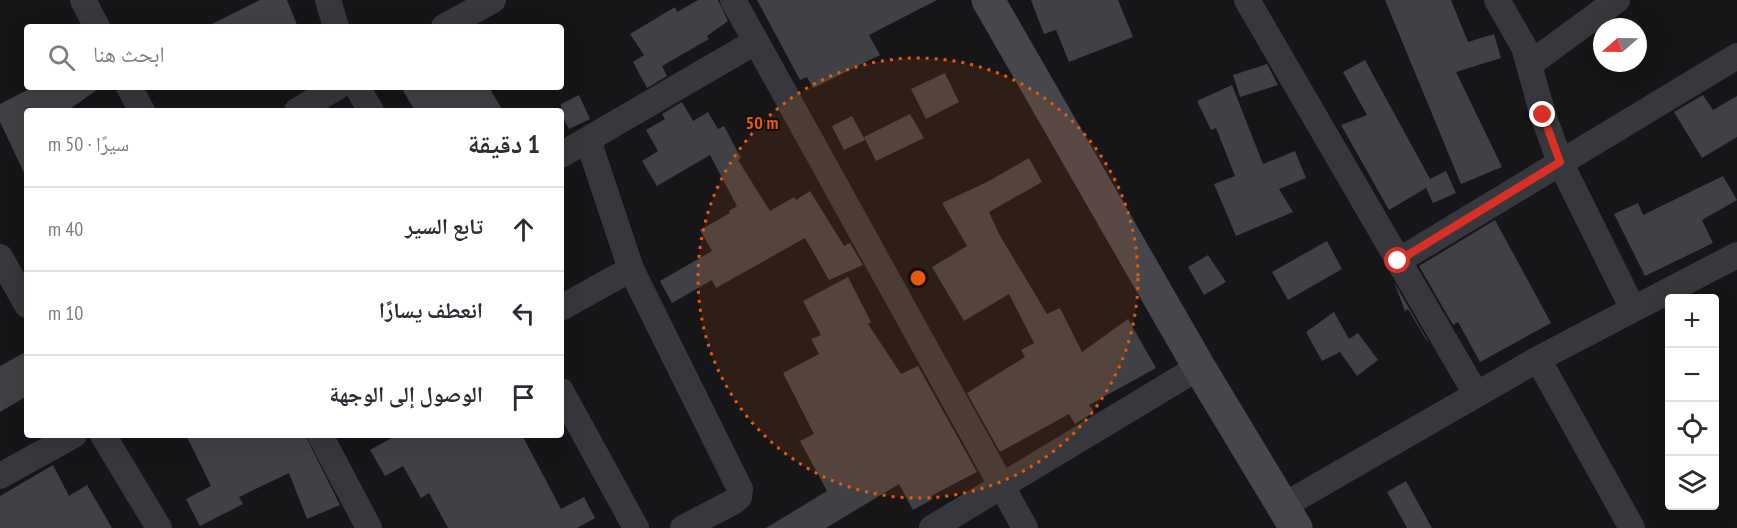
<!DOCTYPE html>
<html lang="ar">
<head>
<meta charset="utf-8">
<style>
	:root { --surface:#fff; --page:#f7f7f7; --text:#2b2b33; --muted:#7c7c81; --line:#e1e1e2 }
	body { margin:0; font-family:"PT Sans Narrow","Noto Naskh Arabic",sans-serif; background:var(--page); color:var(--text); direction:rtl }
	.controls { position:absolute; right:18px; bottom:18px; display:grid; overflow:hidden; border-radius:6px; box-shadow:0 6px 24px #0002 }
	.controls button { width:54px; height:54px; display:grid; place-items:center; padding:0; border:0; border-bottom:2px solid var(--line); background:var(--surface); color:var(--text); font:30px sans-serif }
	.compass { position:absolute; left:1593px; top:18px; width:54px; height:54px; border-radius:50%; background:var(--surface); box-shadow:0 6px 24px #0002; rotate:250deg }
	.stop { position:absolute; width:18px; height:18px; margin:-14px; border:4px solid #d93025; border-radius:50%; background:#fff }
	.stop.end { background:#d93025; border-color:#fff; box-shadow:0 2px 6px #0008 }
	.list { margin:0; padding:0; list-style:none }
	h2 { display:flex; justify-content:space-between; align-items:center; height:78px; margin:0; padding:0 24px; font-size:26px }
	h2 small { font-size:20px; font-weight:400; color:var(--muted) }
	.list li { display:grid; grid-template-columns:39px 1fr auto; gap:18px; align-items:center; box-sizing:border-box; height:84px; padding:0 24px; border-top:2px solid var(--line) }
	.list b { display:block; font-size:22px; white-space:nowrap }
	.list em { font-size:20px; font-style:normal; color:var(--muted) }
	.icon { flex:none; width:33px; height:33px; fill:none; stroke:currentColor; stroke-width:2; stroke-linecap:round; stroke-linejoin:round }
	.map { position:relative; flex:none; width:1737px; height:528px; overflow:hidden; direction:ltr }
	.search { position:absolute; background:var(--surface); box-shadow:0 6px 24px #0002; left:24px; top:24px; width:540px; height:66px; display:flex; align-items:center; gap:15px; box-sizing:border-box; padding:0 21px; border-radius:6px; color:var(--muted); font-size:22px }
	.panel { position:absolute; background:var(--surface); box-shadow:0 6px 24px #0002; left:24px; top:108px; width:540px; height:330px; border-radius:6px; direction:rtl }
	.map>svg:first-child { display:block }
</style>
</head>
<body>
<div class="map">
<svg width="1737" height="528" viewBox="0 0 1737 528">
	<rect width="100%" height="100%" fill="#161618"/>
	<!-- building -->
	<path fill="#404145" d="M260 0H287L298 27H206Z
		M698 0H718L728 21 707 36 709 39 662 66 667 76 647 88 633 62 644 55 630 34 675 7 677 12Z
		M757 0H937L869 35 880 55 813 88 807 77 800 80Z
		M1031 0H1118L1133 37 1069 62 1056 30 1044 34Z
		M1385 0H1451L1468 42 1494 34 1501 58 1456 72 1502 167 1461 184Z
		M1365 60 1430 179 1446 171 1456 193 1433 203 1426 188 1389 210 1341 125 1367 115 1343 72Z
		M1267 64 1278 85 1240 97 1233 75Z
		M945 73 959 102 926 119 911 89Z
		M1232 85 1263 164 1295 151 1306 178 1279 189 1293 212 1236 236 1214 184 1235 176 1216 128 1211 130 1197 101Z
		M33 87H101L67 111H27V179L0 122V104Z
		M401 87H489L503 111H415Z
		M579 95 590 119 569 129 561 114V104Z
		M1703 95 1713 110 1737 96V137L1702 158 1674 112Z
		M682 102 693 121 708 112 718 129 724 126 741 158 738 160 770 211 794 197 796 200 810 191 844 246 850 243 863 265 829 280 805 238 716 288 712 280 672 303 660 281 712 251 700 230 730 213 729 211 737 206 710 155 657 186 642 161 658 151 646 130 665 119 662 114Z
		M910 114 924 138 876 161 864 137Z
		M852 116 865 140 844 150 832 126Z
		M1029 158 1042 182 989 212 999 234 1047 314 1060 308 1082 352 1128 319 1156 368 1089 405 1094 412 1075 424 1069 414 1000 452 967 393 1025 357 1021 350 1034 343 1009 294 964 321 932 267 967 246 942 203 987 182Z
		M1723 176 1737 200 1702 220 1713 243 1645 276 1614 214 1638 203 1643 215Z
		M1495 220 1551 323 1480 362 1458 322 1453 325 1419 266Z
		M1327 241 1342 269 1288 300 1272 272Z
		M1208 255 1226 282 1204 295 1188 267Z
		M848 277 871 322 868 324 901 374 918 366 977 472 931 496 933 499 913 510 899 484 826 528H766L827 491 800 441 814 434 783 373 819 354 811 339 821 335 803 301Z
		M1394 282 1428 341H1427L1408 309 1405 311Z
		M1334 312 1349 339 1358 333 1378 360 1357 376 1340 352 1322 361 1306 332Z
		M27 351V396L0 412V366Z
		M186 435H305L340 505 307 519 289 473 239 497 243 504 200 526 186 499 211 486Z
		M397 435H522L561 509 584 497 595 518 577 528H448L429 493 421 498 403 466 385 476 370 450Z
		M53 465 69 496 87 485 112 528H0V496Z
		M1406 481 1432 528H1407L1387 492Z"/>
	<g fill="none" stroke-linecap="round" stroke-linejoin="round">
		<!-- street -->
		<path stroke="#37383d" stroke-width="26" d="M83 0 97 27
			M328 0 336 27
			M733 0 1025 528
			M1247 0 1476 394
			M1497 0 1524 47 1543 115 1560 162 1633 309
			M444 27 493 0
			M1530 64 1617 0
			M129 87 142 111
			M357 87 371 111
			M297 111 337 87
			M588 140 631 269 740 489 739 497 733 502 683 528
			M561 155 755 42
			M0 257 27 305
			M1398 261 1737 56
			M561 308 631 269
			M1538 359 1632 528
			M561 391 636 528
			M103 435 159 528
			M320 435 369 528
			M0 476 74 435
			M1283 506 1538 359 1737 255
			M932 528 1199 367"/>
		<!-- secondary -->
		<path stroke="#45474d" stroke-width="33" d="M988 0 1199 367 1296 528"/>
	</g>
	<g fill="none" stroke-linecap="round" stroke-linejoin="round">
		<!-- route -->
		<path stroke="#d93025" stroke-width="8" d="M1398 261 1560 162 1543 115"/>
	</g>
	<!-- distance rings -->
	<circle cx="918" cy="278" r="220" fill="#e8590c" fill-opacity=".12"/>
	<circle fill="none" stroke="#e8590c" stroke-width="3" stroke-dasharray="3 6" cx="918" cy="278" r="220"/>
	<circle cx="918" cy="278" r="9" fill="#e8590c" stroke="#111113" stroke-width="3"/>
	<g font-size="18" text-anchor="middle" font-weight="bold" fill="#e8590c" stroke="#111113" stroke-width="4.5" stroke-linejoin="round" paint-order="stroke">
		<text x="762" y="129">50 m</text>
	</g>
</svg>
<div class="controls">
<button>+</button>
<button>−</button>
<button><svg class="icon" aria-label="locate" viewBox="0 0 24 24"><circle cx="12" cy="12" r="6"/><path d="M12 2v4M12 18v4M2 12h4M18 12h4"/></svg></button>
<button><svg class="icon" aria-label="layers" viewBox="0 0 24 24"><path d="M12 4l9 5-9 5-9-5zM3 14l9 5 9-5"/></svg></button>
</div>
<svg class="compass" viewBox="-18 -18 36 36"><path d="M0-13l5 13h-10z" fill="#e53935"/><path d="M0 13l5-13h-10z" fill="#7c7c81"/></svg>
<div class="stop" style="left:1398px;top:261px"></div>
<div class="stop end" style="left:1543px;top:115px"></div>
<div class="search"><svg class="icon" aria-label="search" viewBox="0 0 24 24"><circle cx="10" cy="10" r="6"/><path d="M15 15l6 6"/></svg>ابحث هنا</div>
<section class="panel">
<h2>1 دقيقة<small>سيرًا · 50 m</small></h2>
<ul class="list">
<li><svg class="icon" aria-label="ahead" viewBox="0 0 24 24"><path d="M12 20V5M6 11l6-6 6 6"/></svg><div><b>تابع السير</b></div><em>40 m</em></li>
<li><svg class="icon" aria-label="left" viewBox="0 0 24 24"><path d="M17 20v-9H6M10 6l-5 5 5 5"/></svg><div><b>انعطف يسارًا</b></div><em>10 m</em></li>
<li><svg class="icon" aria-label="arrive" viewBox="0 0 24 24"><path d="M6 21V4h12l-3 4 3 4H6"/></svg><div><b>الوصول إلى الوجهة</b></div></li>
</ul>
</section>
</div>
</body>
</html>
